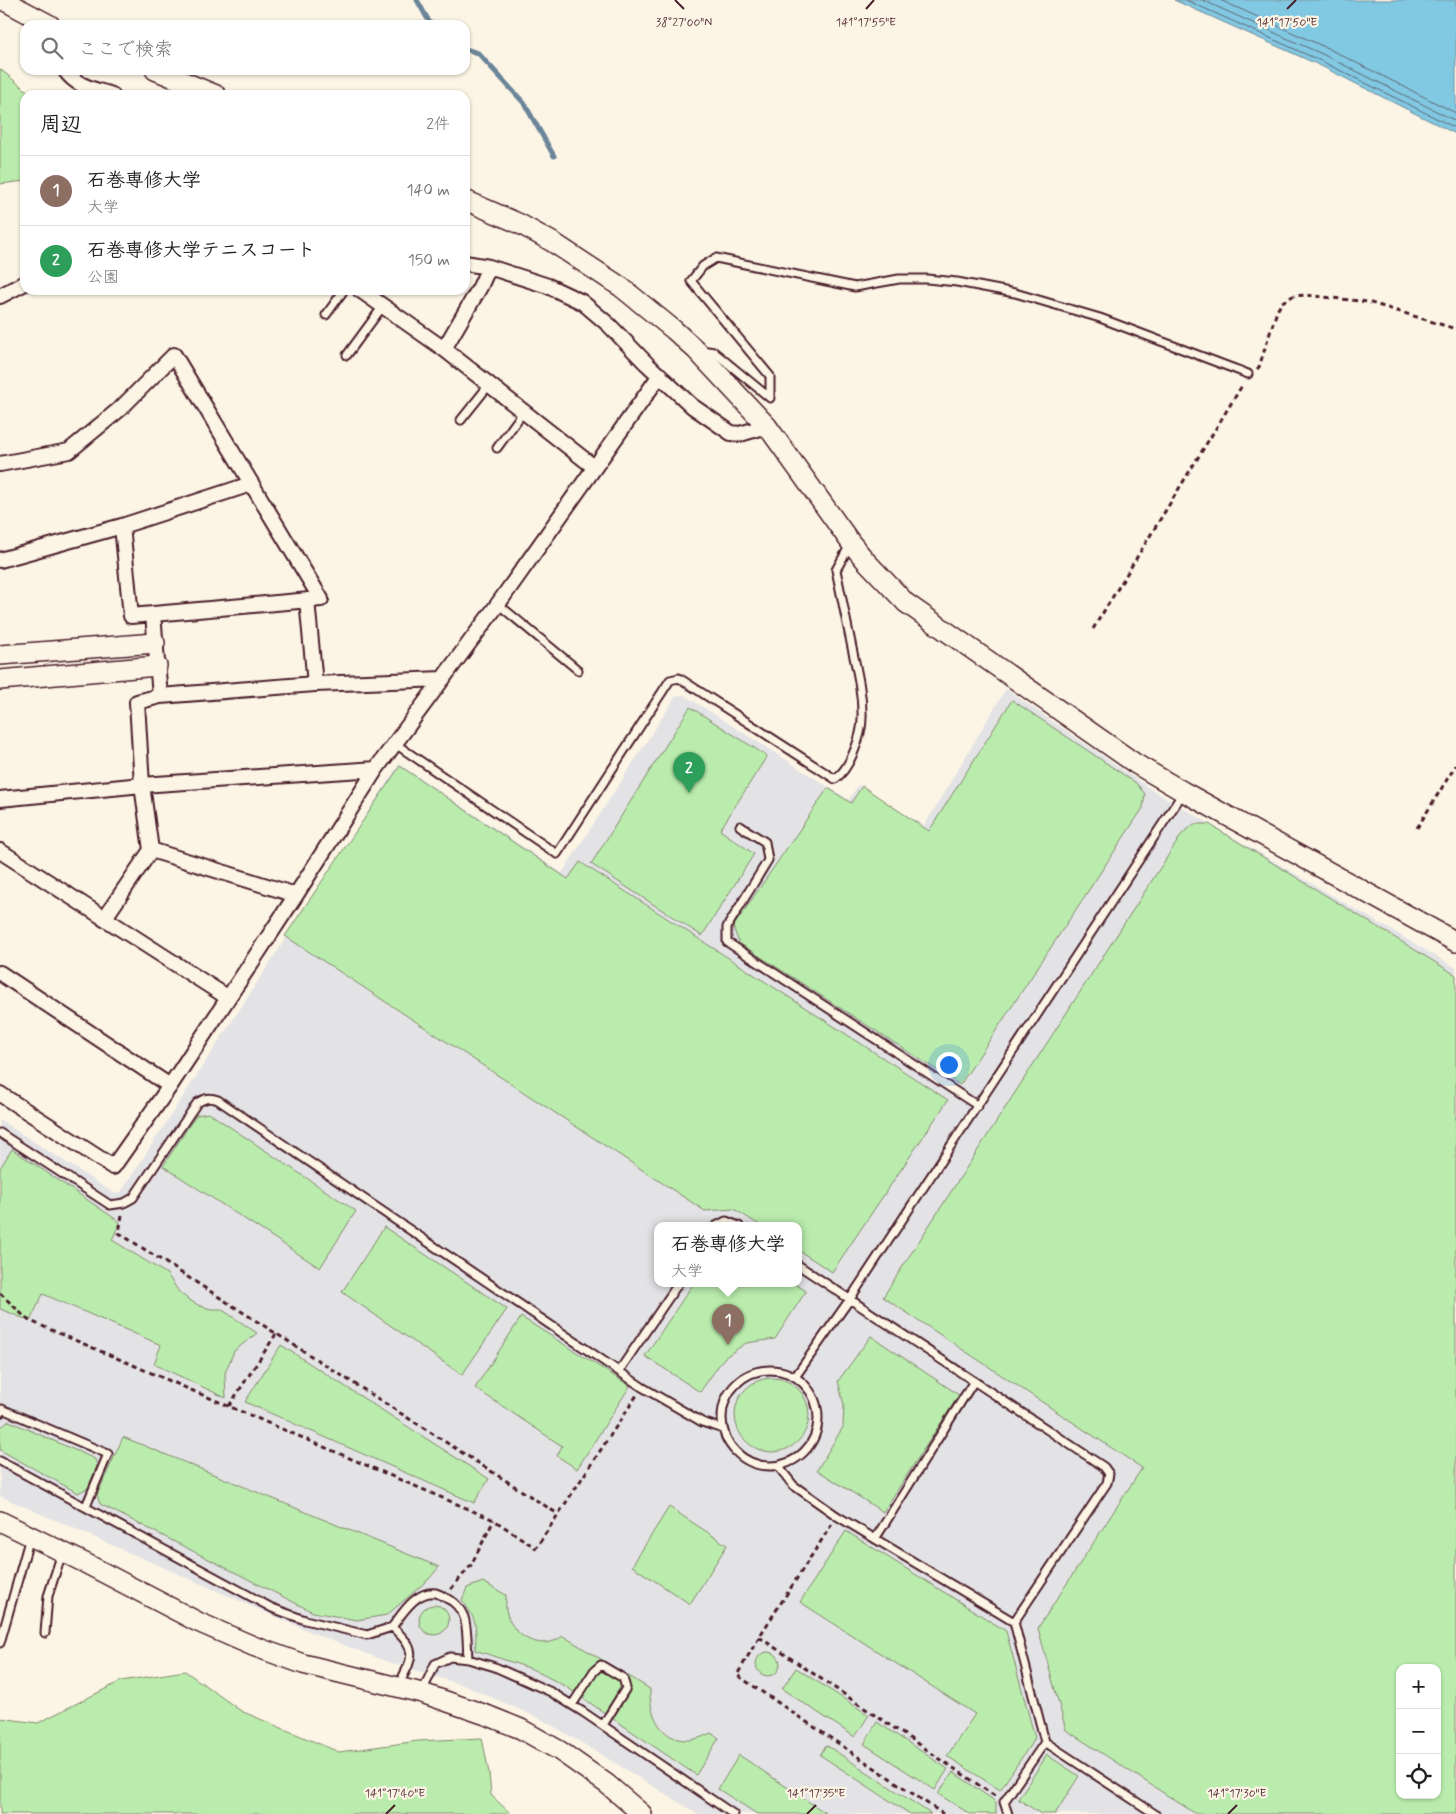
<!DOCTYPE html>
<html lang="ja">
<head>
<meta charset="utf-8">
<style>
	:root { --surface:#fff; --page:#f2f2f2; --text:#202124; --muted:#757577; --line:#e0e0e0; --accent:#1f6fb2 }
	body { margin:0; font-family:Mynerve,"Klee One",sans-serif; background:var(--page); color:var(--text) }
	.controls { position:absolute; right:15px; bottom:15px; display:grid; overflow:hidden; border-radius:10px; box-shadow:0 1px 4px #0004 }
	.controls button { width:45px; height:45px; display:grid; place-items:center; padding:0; border:0; border-bottom:1px solid var(--line); background:var(--surface); color:var(--text); font:25px sans-serif }
	.you { position:absolute; left:948px; top:1064px; width:18px; height:18px; margin:-12px; border:4px solid #fff; border-radius:50%; background:#1a73e8; box-shadow:0 0 0 8px #1a73e833 }
	.badge { display:grid; place-items:center; width:32px; height:32px; border-radius:50%; background:var(--accent); color:#fff; font-size:16px; font-weight:700 }
	.pin { position:absolute; translate:-50% -41px; filter:drop-shadow(0 1px 2px #0008) }
	.pin::after { content:''; position:absolute; top:26px; width:18px; height:15px; background:inherit; clip-path:polygon(0 0,100% 0,50% 100%) }
	.popup { position:absolute; left:654px; top:1222px; width:148px; height:65px; box-sizing:border-box; display:grid; place-content:center; border-radius:10px; background:var(--surface); filter:drop-shadow(0 1px 4px #0005); font-size:16px; white-space:nowrap; color:var(--muted) }
	.popup b { font-size:19px; color:var(--text) }
	.popup::after { content:''; position:absolute; left:50%; top:100%; margin-left:-10px; border:10px solid transparent; border-top-color:var(--surface) }
	.list { margin:0; padding:0; list-style:none }
	h2 { display:flex; justify-content:space-between; align-items:center; height:65px; margin:0; padding:0 20px; font-size:21px }
	h2 small { font-size:16px; font-weight:400; color:var(--muted) }
	.list li { display:grid; grid-template-columns:32px 1fr auto; gap:15px; align-items:center; box-sizing:border-box; height:70px; padding:0 20px; border-top:1px solid var(--line) }
	.list b { display:block; font-size:19px; white-space:nowrap }
	.list p { margin:0; font-size:16px; white-space:nowrap; color:var(--muted) }
	.list em { font-size:16px; font-style:normal; color:var(--muted) }
	.icon { flex:none; width:28px; height:28px; fill:none; stroke:currentColor; stroke-width:2; stroke-linecap:round; stroke-linejoin:round }
	.map { position:relative; flex:none; width:1456px; height:1814px; overflow:hidden }
	.search { position:absolute; background:var(--surface); box-shadow:0 1px 4px #0004; left:20px; top:20px; width:450px; height:55px; display:flex; align-items:center; gap:12px; box-sizing:border-box; padding:0 18px; border-radius:15px; color:var(--muted); font-size:19px }
	.panel { position:absolute; background:var(--surface); box-shadow:0 1px 4px #0004; left:20px; top:90px; width:450px; height:205px; border-radius:15px }
	.map>svg:first-child { display:block }
</style>
</head>
<body>
<div class="map">
<svg width="1456" height="1814" viewBox="0 0 1456 1814">
	<rect width="100%" height="100%" fill="#fcf5e5"/>
	<filter id="ink" filterUnits="userSpaceOnUse"><feTurbulence type="fractalNoise" baseFrequency=".02" numOctaves="2"/><feDisplacementMap in="SourceGraphic" scale="10" xChannelSelector="R" yChannelSelector="G"/><feConvolveMatrix kernelMatrix="1 2 1 2 8 2 1 2 1" color-interpolation-filters="sRGB"/></filter>
	<g filter="url(#ink)">
		<!-- built -->
		<path fill="#e3e3e6" fill-rule="evenodd" d="M1006 689 1149 788 1456 968V1814H698L587 1746 541 1719 463 1685 391 1663 322 1637 0 1496V1120L115 1194 121 1192 399 764 562 873 676 696 684 695 849 800 858 785 924 826ZM658 1226H798V1284H658ZM1400 1668H1437V1795H1400Z"/>
		<!-- green -->
		<path fill="#baedad" stroke="#82866c" fill-rule="evenodd" d="M0 69 32 95H25V181L0 184Z
			M1012 700 1136 783 1145 794 1143 808 960 1085 739 943 733 927 828 788 851 803 862 786 929 831Z
			M690 707 767 756 720 830 754 854 702 936 591 864Z
			M400 766 568 879 580 862 948 1100 832 1272 798 1250V1226H761L734 1209 705 1211 285 936Z
			M1194 824H1209L1456 975V1814H1196L1066 1730 1038 1628 1142 1468 883 1297 1182 834ZM1400 1668H1437V1795H1400Z
			M209 1113 356 1211 320 1268 163 1166 196 1115Z
			M12 1149 120 1222 112 1240 167 1274 179 1292 189 1300 200 1306 211 1309H221L257 1333 234 1351 225 1373 226 1398 154 1364 161 1345 43 1294 30 1321 0 1309V1168Z
			M384 1227 507 1309 462 1375 342 1292Z
			M693 1284H795L806 1291 775 1339 746 1343 724 1358 700 1392 645 1356Z
			M521 1317 630 1386 577 1469 557 1456 562 1446 475 1388Z
			M871 1336 959 1395 883 1512 817 1470 843 1427 844 1405 838 1381Z
			M281 1345 489 1479 474 1503 245 1402Z
			M735 1415a37 37 0 1 1 74 0a37 37 0 1 1-74 0Z
			M9 1421 95 1459 97 1466 88 1488 78 1493 0 1450V1428Z
			M123 1437 439 1567 429 1579 387 1615 357 1620 313 1612 100 1504 97 1495Z
			M669 1507 727 1545 690 1604 632 1566Z
			M846 1531 1006 1631 1035 1738 1000 1790 947 1756 975 1714 800 1602Z
			M483 1582 506 1595C506 1601 505 1608 507 1614 514 1638 542 1652 563 1636L650 1689C649 1712 660 1741 688 1740 696 1740 704 1736 711 1733L719 1738 696 1775 565 1686 532 1669 475 1650C477 1626 477 1620 462 1600L467 1588Z
			M419 1620a15 15 0 1 1 30 0a15 15 0 1 1-30 0Z
			M756 1664a12 12 0 1 1 24 0a12 12 0 1 1-24 0Z
			M796 1668 869 1715 855 1737 782 1689Z
			M185 1671 241 1711 339 1752 418 1741 482 1738 489 1773 491 1795 511 1814H0V1718L38 1723 121 1681Z
			M877 1722 948 1769 935 1790 864 1744Z
			M826 1745 931 1814H910L820 1755Z
			M739 1755 827 1814H757L718 1789Z
			M1047 1755 1079 1776 1055 1814H1041L1018 1799Z
			M953 1772 992 1799 996 1803V1814H970L938 1794Z"/>
		<!-- water -->
		<path fill="#81c9e2" stroke="#6b8599" d="M1174 0H1456V134L1319 65Z"/>
		<g fill="none" stroke-linecap="round" stroke-linejoin="round">
			<!-- shore -->
			<path stroke="#606374" stroke-width="1" d="M1186 0 1321 61 1456 128
				M1202 0 1324 55 1456 121
				M1220 0 1327 48 1456 113"/>
			<!-- stream -->
			<path stroke="#6b8599" stroke-width="5" d="M417 0 431 25
				M465 49 478 53 524 103 554 156"/>
			<!-- lane casing -->
			<g stroke="#4a1f2b" stroke-width="11">
				<path id="lane" d="M326 315 344 290
					M701 350 714 352 770 398V376L691 281 703 266 716 258 855 287 899 279H927L957 282 1015 293 1100 318 1248 374
					M347 355 383 306
					M461 420 489 385
					M497 448 524 411
					M498 604 578 670
					M394 743 557 854 670 680 679 678 835 779C850 769 862 735 862 718 863 691 855 664 850 638 845 615 841 593 836 570L850 545
					M740 826 765 842 768 860 727 927V942L978 1106
					M0 1133 110 1205 124 1203 133 1198 197 1103C205 1098 209 1097 218 1100L642 1387 702 1422 723 1429
					M716 1226 726 1221 739 1226
					M798 1265 1104 1467 1109 1474 1107 1483 1014 1622 1045 1742 1155 1814
					M722 1418a48 48 0 1 1 96 0a48 48 0 1 1-96 0Z
					M619 1371 678 1284
					M795 1377 850 1299 1183 793
					M0 1413 2 1409 108 1454 86 1506
					M0 1461 272 1608 305 1620 367 1635 392 1627C419 1651 413 1657 398 1686
					M778 1466 793 1485 837 1516 1014 1622
					M875 1539 974 1381
					M392 1627C402 1614 416 1590 436 1593 439 1594 443 1596 446 1598 454 1601 461 1609 464 1617 468 1630 467 1646 468 1659
					M45 1633 48 1596 62 1553
					M0 1643 30 1537
					M422 1692 435 1664 450 1657 468 1659 495 1667 551 1692 583 1712 733 1814
					M572 1705 594 1671 601 1665 623 1678 626 1688 603 1725
					M1008 1814 1004 1802 1045 1742"/>
			</g>
			<!-- street casing -->
			<g stroke="#4a1f2b" stroke-width="18">
				<path id="street" d="M65 70C77 87 93 89 112 95
					M465 263 489 267 548 286 582 302 609 325 647 364 692 406 731 433 740 434 767 426
					M360 290 444 349 594 467
					M0 296 25 283
					M444 349 480 287 489 267
					M0 464 69 451 121 408 174 355 321 599 131 616 122 526
					M0 560 122 526 251 484
					M307 600 315 684
					M153 614 160 696
					M0 799 142 785 376 769
					M0 851 227 997
					M296 895 151 850 142 785 137 702 160 696 315 684 443 679
					M104 919 151 850
					M0 973 170 1086
					M0 1094 113 1167 170 1086 296 895 376 769 498 604 660 375"/>
			</g>
			<!-- secondary casing -->
			<g stroke="#4a1f2b" stroke-width="22">
				<path id="secondary" d="M3 0 50 25
					M155 70 216 95
					M465 200 520 224 554 243 621 287 674 330 696 350 767 426 851 543 865 560 906 603 1136 764 1184 792 1456 942
					M0 655 155 643
					M0 680 157 666
					M0 1521 85 1563 198 1622 253 1646 303 1664 422 1693 489 1716 521 1729 560 1751 607 1784 642 1814"/>
			</g>
			<!-- path -->
			<path stroke="#4a1f2b" stroke-width="3" stroke-dasharray="5 4" stroke-linecap="butt" d="M1257 369 1259 367 1277 311 1282 302 1293 296 1306 295 1368 302 1456 329
				M1093 629 1243 384
				M1417 828 1456 765
				M122 1215 119 1233 558 1514
				M0 1293 28 1320 494 1520 536 1548 637 1395
				M229 1406 276 1334
				M832 1524 759 1637 737 1675 943 1814
				M451 1589 471 1565 494 1520
				M759 1637 995 1796"/>
			<!-- lane -->
			<use href="#lane" stroke="#fcf5e5" stroke-width="7"/>
			<!-- street -->
			<use href="#street" stroke="#fcf5e5" stroke-width="14"/>
			<!-- secondary -->
			<use href="#secondary" stroke="#fcf5e5" stroke-width="19"/>
		</g>
	</g>
	<!-- ticks -->
	<path fill="none" stroke="#4a1f2b" stroke-width="2" d="M675 0 684 9M866 9 874 0M1287 9 1296 0M386 1814 395 1805M807 1814 816 1805M1228 1814 1237 1805"/>
	<g font-size="12" text-anchor="middle" fill="#4a1f2b" stroke="#fcf5e5" stroke-width="4.5" stroke-linejoin="round" paint-order="stroke">
		<text x="684" y="26">38°27'00"N</text>
		<text x="1287" y="26">141°17'50"E</text>
		<text x="866" y="26">141°17'55"E</text>
		<text x="395" y="1797">141°17'40"E</text>
		<text x="816" y="1797">141°17'35"E</text>
		<text x="1237" y="1797">141°17'30"E</text>
	</g>
</svg>
<div class="controls">
<button>+</button>
<button>−</button>
<button><svg class="icon" aria-label="locate" viewBox="0 0 24 24"><circle cx="12" cy="12" r="6"/><path d="M12 2v4M12 18v4M2 12h4M18 12h4"/></svg></button>
</div>
<div class="you"></div>
<div class="pin badge" style="left:728px;top:1345px;background:#8d6e63">1</div>
<div class="popup"><b>石巻専修大学</b>大学</div>
<div class="pin badge" style="left:689px;top:793px;background:#2e9e5b">2</div>
<div class="search"><svg class="icon" aria-label="search" viewBox="0 0 24 24"><circle cx="10" cy="10" r="6"/><path d="M15 15l6 6"/></svg>ここで検索</div>
<section class="panel">
<h2>周辺<small>2件</small></h2>
<ul class="list">
<li><span class="badge" style="background:#8d6e63">1</span><div><b>石巻専修大学</b><p>大学</p></div><em>140 m</em></li>
<li><span class="badge" style="background:#2e9e5b">2</span><div><b>石巻専修大学テニスコート</b><p>公園</p></div><em>150 m</em></li>
</ul>
</section>
</div>
</body>
</html>
